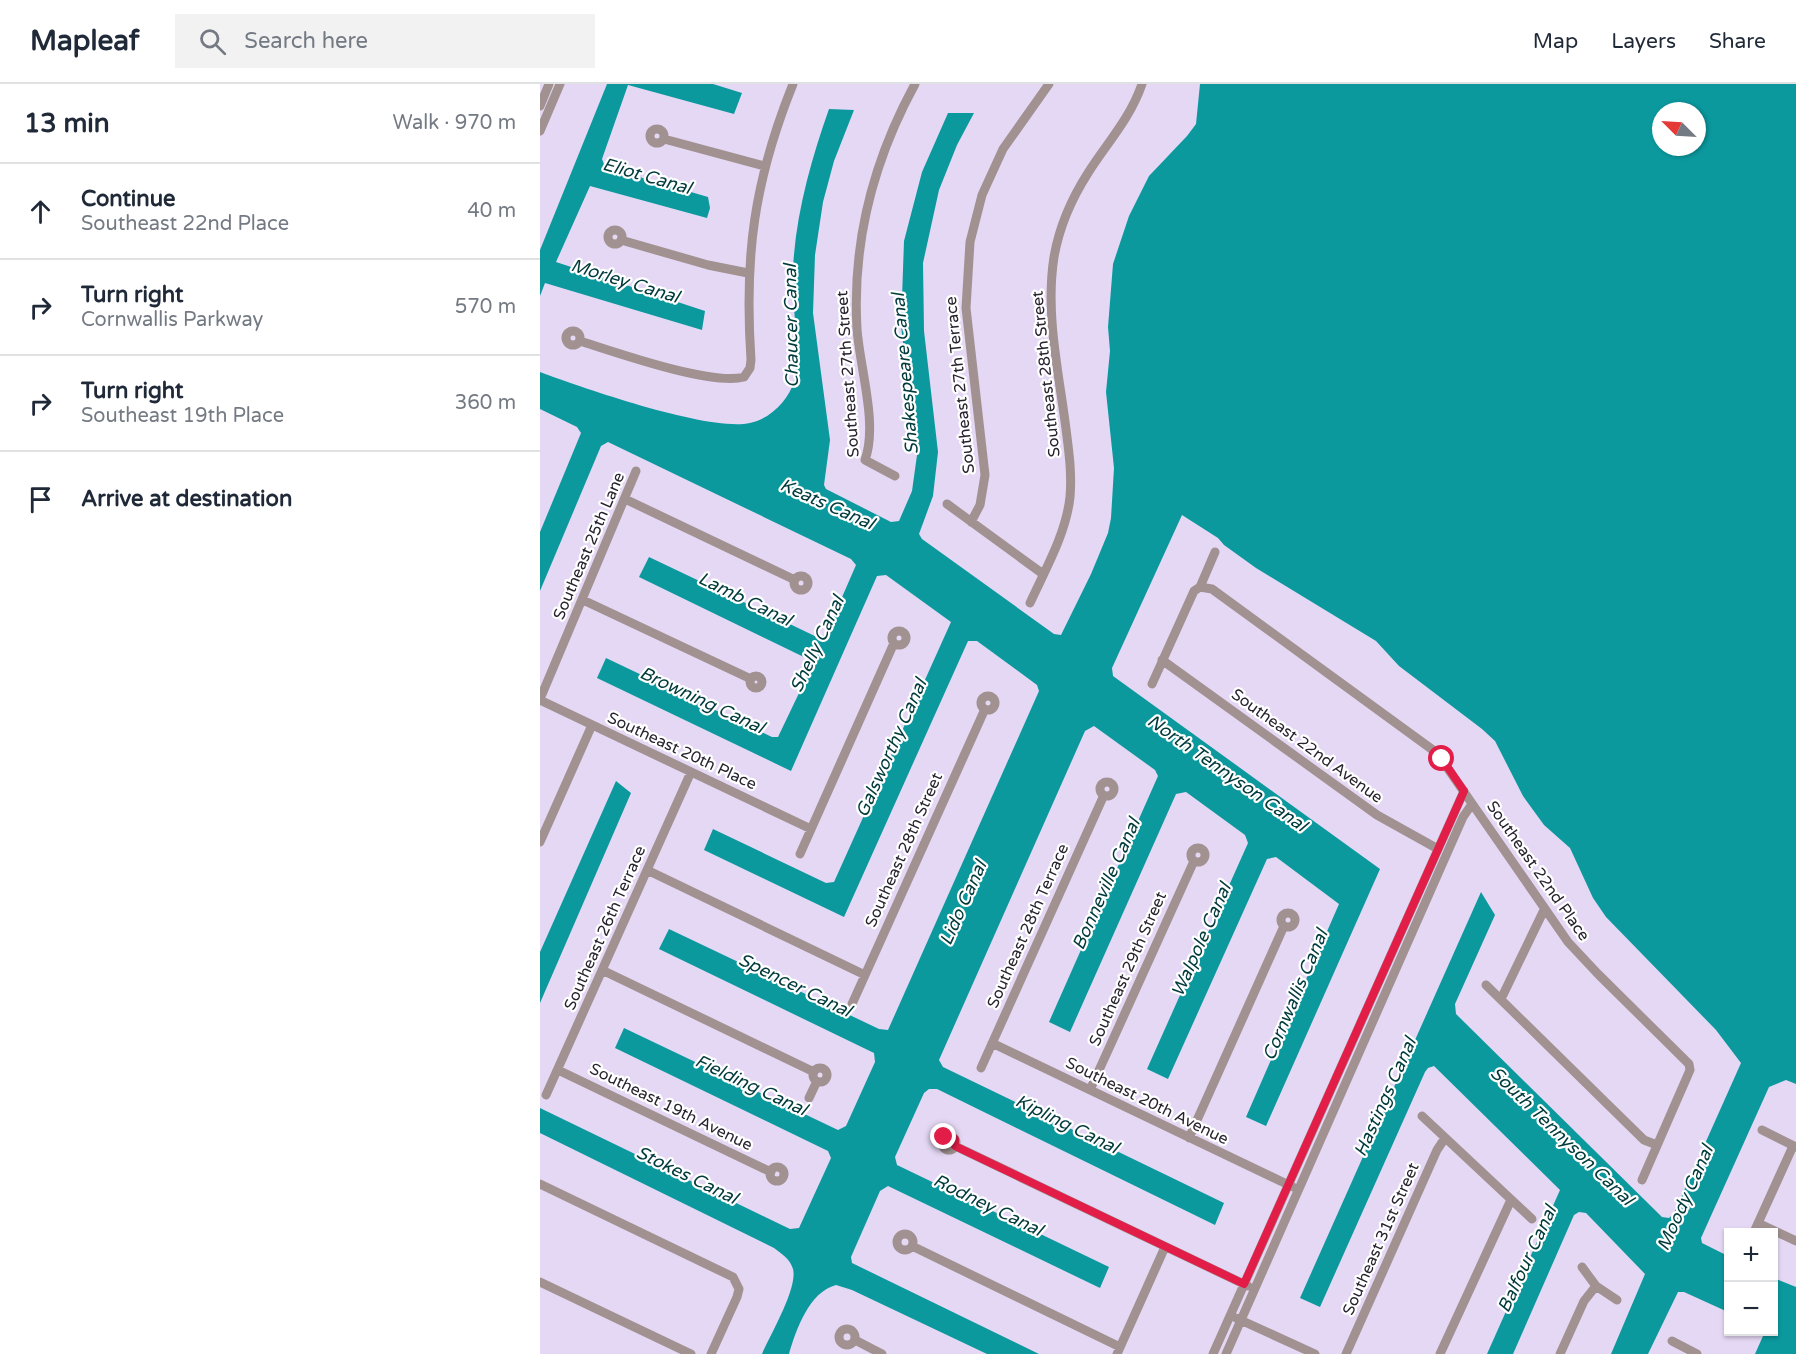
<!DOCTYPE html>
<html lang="en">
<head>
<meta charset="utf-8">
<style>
	:root { --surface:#fff; --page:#f2f2f3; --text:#1f2937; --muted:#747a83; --line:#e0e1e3 }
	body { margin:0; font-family:"Varela Round",sans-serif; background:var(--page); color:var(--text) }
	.controls { position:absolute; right:18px; bottom:18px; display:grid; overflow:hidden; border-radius:0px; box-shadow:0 2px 4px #0004 }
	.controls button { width:54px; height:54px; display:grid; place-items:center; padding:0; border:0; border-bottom:2px solid var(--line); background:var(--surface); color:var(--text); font:30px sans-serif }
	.compass { position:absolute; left:1112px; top:18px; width:54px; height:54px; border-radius:50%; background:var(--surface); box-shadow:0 2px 4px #0004; rotate:294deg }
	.stop { position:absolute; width:18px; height:18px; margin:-14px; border:4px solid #e11d48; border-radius:50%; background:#fff }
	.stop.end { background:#e11d48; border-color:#fff; box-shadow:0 2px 6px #0008 }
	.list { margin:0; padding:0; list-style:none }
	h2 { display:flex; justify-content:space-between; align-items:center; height:78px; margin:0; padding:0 24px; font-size:26px }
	h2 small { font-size:20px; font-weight:400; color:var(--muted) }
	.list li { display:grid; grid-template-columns:39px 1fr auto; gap:18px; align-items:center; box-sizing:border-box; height:96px; padding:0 24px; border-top:2px solid var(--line) }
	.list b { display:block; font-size:22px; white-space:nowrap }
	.list p { margin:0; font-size:20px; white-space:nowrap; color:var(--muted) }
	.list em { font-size:20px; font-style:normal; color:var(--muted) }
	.icon { flex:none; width:33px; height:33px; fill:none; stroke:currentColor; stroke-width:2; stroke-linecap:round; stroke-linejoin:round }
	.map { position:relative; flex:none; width:1256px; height:1270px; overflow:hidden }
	header { display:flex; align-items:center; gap:36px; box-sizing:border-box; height:84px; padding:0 30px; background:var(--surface); border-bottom:2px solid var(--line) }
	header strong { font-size:28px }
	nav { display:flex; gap:33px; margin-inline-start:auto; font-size:21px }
	.search { width:420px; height:54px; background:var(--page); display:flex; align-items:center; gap:15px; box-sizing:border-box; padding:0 21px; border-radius:0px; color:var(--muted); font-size:22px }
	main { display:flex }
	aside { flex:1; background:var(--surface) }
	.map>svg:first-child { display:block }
</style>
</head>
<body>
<header>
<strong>Mapleaf</strong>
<div class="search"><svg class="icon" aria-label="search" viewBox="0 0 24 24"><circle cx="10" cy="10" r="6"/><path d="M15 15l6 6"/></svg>Search here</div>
<nav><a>Map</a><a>Layers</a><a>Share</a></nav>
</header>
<main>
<aside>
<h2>13 min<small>Walk · 970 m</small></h2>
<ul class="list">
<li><svg class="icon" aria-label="ahead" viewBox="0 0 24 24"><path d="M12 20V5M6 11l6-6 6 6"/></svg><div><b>Continue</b><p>Southeast 22nd Place</p></div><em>40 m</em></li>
<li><svg class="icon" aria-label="right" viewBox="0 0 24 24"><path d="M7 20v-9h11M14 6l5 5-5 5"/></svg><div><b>Turn right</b><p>Cornwallis Parkway</p></div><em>570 m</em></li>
<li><svg class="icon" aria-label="right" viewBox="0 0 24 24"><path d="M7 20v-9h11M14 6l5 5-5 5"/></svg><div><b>Turn right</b><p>Southeast 19th Place</p></div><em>360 m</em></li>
<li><svg class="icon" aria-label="arrive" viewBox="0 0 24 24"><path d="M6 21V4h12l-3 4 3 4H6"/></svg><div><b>Arrive at destination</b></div></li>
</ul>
</aside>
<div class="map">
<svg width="1256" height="1270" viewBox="0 0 1256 1270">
	<rect width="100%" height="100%" fill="#e5d8f5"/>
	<!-- water -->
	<path fill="#0b999e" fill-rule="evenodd" d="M67 0H173L202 9 194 30 88 1 62 75 65 83 168 113 170 124 167 134 50 102 16 178 165 227 162 246 5 199 0 212V166Z
		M660 0H1256V1000L1246 996 1229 1003 1161 1154 1162 1159 1188 1172V1228L1144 1208H1138L1108 1270H1071L1105 1190 1046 1129 1039 1128 1034 1131 973 1270H947L1020 1106 894 982 888 984 885 988 780 1223 760 1214 941 808 955 831 915 920 916 930 1122 1133 1129 1134 1134 1129 1201 979 1176 946 1066 833 1053 814 1030 764 1004 741 983 712 955 657 942 645 859 582 836 557 716 484 684 461 678 454 642 431 572 584 573 592 840 785 726 1042 706 1033 799 820 736 773 727 775 628 995 607 985 708 759 705 751 646 708 636 710 530 948 509 938 618 692 615 686 554 642 545 647 399 976 403 983 684 1119 675 1141 397 1005H389L384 1009 355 1073 357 1081 569 1183 560 1204 348 1102 340 1107 311 1173 312 1179 499 1270H447L312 1206 296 1201C269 1208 256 1246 249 1270H222C230 1251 258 1204 253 1185 250 1175 242 1170 234 1164L0 1049V1024L250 1145 259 1144 291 1074 288 1067 75 964 84 944 298 1046 306 1042 335 978 334 969 119 865 129 845 339 945 348 946 499 607 497 601 437 557H428L304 833 164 766 173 745 286 799 294 798 411 538 346 491 337 492 251 687 57 594 66 574 232 653H238L271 584 270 576 99 493 109 473 279 554 286 550 316 481 311 475 68 358 61 362 0 507V448L41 349 37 343 0 325V288C43 304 169 348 210 339 230 335 249 316 254 297 261 268 251 217 253 184 256 129 271 76 289 25L314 26 294 77 283 118 275 171 273 229 290 356 284 401 286 405 351 438 359 437 372 407 377 371 361 242 364 157 382 88 408 29H434L417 61 399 106 383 179 384 247 398 368 393 412 379 450 382 455 514 550 521 551 551 490 568 449 571 434 574 384 566 308 570 267 568 243 573 180 589 132 609 92 647 52 656 40ZM1121 27H1157V63H1121Z
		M76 697 91 709 0 919V868Z
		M1234 1194 1256 1203V1270H1215L1223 1252 1222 1248H1234Z"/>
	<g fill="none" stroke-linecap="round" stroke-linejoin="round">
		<!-- minor -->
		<path stroke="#a19291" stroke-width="9" d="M0 22 9 0
			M110 52a7 7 0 1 1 14 0a7 7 0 1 1-14 0Z
			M0 47 20 0
			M124 55 224 82
			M68 153a7 7 0 1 1 14 0a7 7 0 1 1-14 0Z
			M81 156 168 181 208 189
			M26 254a7 7 0 1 1 14 0a7 7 0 1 1-14 0Z
			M40 257C75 268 171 302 204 293L210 284 211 276C204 172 214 97 253 0
			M355 392 325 376C338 340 320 285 317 245 312 158 333 77 375 0
			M85 415 255 496
			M407 420 503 490
			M431 438 440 421 445 391 426 224 430 158 442 111 463 65 509 0
			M254 499a7 7 0 1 1 14 0a7 7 0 1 1-14 0Z
			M660 503 672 505 897 669 1028 858 1058 890 1149 980 1150 986
			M43 516 211 595
			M490 519C505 486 526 450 530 413 532 390 529 368 526 345 519 289 505 230 514 173 519 144 532 114 548 89 567 59 590 35 602 0
			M352 554a7 7 0 1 1 14 0a7 7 0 1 1-14 0Z
			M622 576 837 731 898 765
			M210 598a6 6 0 1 1 12 0a6 6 0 1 1-12 0Z
			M612 600 654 507 660 503 675 468
			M441 619a7 7 0 1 1 14 0a7 7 0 1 1-14 0Z
			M0 615 96 387
			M0 616 271 745
			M560 705a7 7 0 1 1 14 0a7 7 0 1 1-14 0Z
			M0 758 52 641
			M651 771a7 7 0 1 1 14 0a7 7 0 1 1-14 0Z
			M260 770 354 559
			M107 786 325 891
			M741 836a7 7 0 1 1 14 0a7 7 0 1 1-14 0Z
			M62 886 274 988
			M946 901 1104 1056 1117 1061
			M961 915 1004 826
			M312 920 445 625
			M452 959 753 1103
			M441 984 564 711
			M273 991a7 7 0 1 1 14 0a7 7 0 1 1-14 0Z
			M18 986 231 1088
			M550 1006 654 777
			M6 1011 151 688
			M269 1014 277 997
			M882 1032 992 1135
			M1222 1046 1256 1063
			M402 1059a7 7 0 1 1 14 0a7 7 0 1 1-14 0Z
			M649 1054 744 842
			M415 1062 708 1202
			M230 1090a7 7 0 1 1 14 0a7 7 0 1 1-14 0Z
			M1102 1096 1150 986
			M0 1100 193 1193 199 1205 197 1213 171 1270
			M1218 1139 1256 1157
			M1214 1148 1253 1062
			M357 1158a8 8 0 1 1 16 0a8 8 0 1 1-16 0Z
			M372 1162 580 1263
			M0 1198 151 1270
			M1056 1202 1077 1216
			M696 1234 775 1270
			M299 1253a8 8 0 1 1 16 0a8 8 0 1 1-16 0Z
			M315 1256 342 1270
			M1132 1257 1157 1270
			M577 1270 625 1163
			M673 1270 924 707
			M686 1270 923 733 932 720
			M806 1270 897 1066 905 1054
			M900 1270 970 1118
			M1020 1270 1044 1217 1056 1202 1042 1183"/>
	</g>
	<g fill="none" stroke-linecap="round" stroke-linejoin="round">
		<!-- route -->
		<path stroke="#e11d48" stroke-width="8" d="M404 1053 411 1052 415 1055V1062L704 1200 924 707 902 675"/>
	</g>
	<g text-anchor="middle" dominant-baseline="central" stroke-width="4.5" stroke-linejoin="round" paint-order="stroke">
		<!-- street labels -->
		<g font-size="16" fill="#28232e" stroke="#fff">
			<text transform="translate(308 290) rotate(-94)">Southeast 27th Street</text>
			<text transform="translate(506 290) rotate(-96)">Southeast 28th Street</text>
			<text transform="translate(420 301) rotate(-96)">Southeast 27th Terrace</text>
			<text transform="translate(49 462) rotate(-67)">Southeast 25th Lane</text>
			<text transform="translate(767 662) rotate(36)">Southeast 22nd Avenue</text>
			<text transform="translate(142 667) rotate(25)">Southeast 20th Place</text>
			<text transform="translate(364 766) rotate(-66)">Southeast 28th Street</text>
			<text transform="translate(998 787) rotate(55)">Southeast 22nd Place</text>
			<text transform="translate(488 842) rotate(-66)">Southeast 28th Terrace</text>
			<text transform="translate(65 844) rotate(-66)">Southeast 26th Terrace</text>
			<text transform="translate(588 885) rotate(-66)">Southeast 29th Street</text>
			<text transform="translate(607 1017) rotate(26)">Southeast 20th Avenue</text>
			<text transform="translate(131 1023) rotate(26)">Southeast 19th Avenue</text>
			<text transform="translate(841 1155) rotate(-66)">Southeast 31st Street</text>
		</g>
		<!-- water labels -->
		<g font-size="18" font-style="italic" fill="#013a3c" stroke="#fff">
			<text transform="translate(107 92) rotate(16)">Eliot Canal</text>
			<text transform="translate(85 197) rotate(17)">Morley Canal</text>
			<text transform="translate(251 242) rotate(-91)">Chaucer Canal</text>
			<text transform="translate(365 290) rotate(-95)">Shakespeare Canal</text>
			<text transform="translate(287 420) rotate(24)">Keats Canal</text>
			<text transform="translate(205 515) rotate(26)">Lamb Canal</text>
			<text transform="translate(277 560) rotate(-65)">Shelly Canal</text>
			<text transform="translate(162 616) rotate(25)">Browning Canal</text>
			<text transform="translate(351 664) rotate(-66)">Galsworthy Canal</text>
			<text transform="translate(687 689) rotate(35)">North Tennyson Canal</text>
			<text transform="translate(566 800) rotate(-66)">Bonneville Canal</text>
			<text transform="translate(423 819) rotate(-66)">Lido Canal</text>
			<text transform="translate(661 856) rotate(-66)">Walpole Canal</text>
			<text transform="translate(255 901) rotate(26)">Spencer Canal</text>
			<text transform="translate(755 911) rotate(-67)">Cornwallis Canal</text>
			<text transform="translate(211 1001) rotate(25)">Fielding Canal</text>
			<text transform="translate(845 1013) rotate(-66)">Hastings Canal</text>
			<text transform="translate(527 1040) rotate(26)">Kipling Canal</text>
			<text transform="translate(1022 1052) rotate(44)">South Tennyson Canal</text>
			<text transform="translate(147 1091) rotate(26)">Stokes Canal</text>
			<text transform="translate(1145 1114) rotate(-66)">Moody Canal</text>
			<text transform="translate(448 1121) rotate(26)">Rodney Canal</text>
			<text transform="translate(987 1175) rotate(-65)">Balfour Canal</text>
		</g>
	</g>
</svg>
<div class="controls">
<button>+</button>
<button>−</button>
</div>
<svg class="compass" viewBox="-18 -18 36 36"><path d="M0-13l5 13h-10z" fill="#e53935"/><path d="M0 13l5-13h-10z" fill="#747a83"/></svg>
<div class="stop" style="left:902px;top:675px"></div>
<div class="stop end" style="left:404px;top:1053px"></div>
</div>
</main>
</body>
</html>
